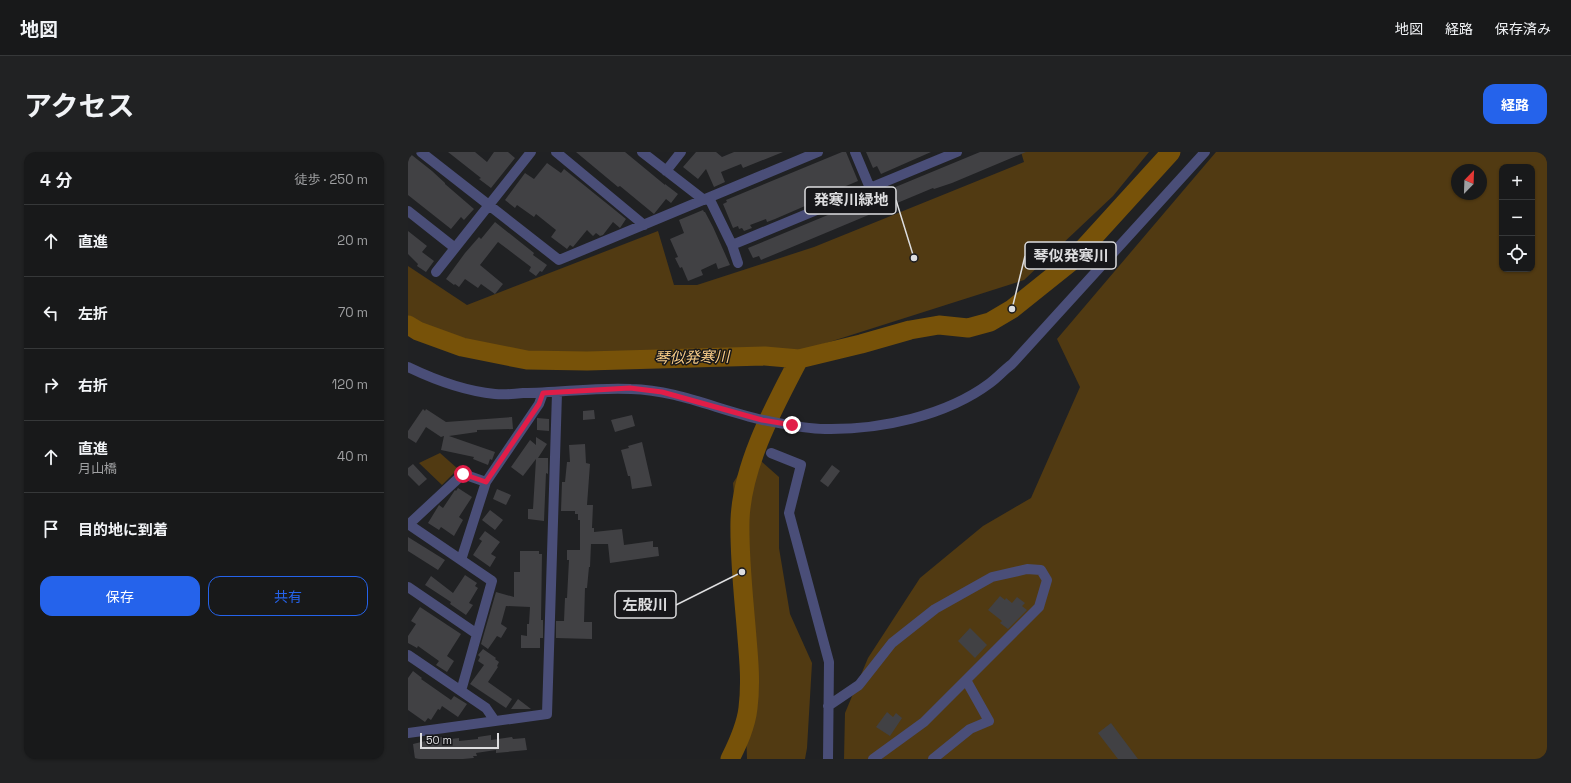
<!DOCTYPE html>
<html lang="ja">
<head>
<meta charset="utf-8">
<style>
	:root { --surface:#18191a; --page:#212223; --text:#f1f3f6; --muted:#9fa0a2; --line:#363839; --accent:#2563eb }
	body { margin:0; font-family:"Space Grotesk","Noto Sans JP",sans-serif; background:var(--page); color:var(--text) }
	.controls { position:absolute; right:12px; top:12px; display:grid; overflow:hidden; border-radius:8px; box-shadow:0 1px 3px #0004 }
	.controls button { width:36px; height:36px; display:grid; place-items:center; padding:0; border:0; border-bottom:1px solid var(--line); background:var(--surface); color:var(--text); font:20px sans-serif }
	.compass { position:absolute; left:1043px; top:12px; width:36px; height:36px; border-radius:50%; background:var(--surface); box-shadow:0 1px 3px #0004; rotate:23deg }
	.scale { position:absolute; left:12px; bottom:10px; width:79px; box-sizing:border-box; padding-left:4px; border:2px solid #dddddf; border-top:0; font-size:11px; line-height:14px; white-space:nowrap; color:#dddddf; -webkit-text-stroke:3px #17171a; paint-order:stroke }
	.stop { position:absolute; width:12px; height:12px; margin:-9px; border:3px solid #e11d48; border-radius:50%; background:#fff }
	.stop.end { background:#e11d48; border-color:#fff; box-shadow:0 1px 4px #0008 }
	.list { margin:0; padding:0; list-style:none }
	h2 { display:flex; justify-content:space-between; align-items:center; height:52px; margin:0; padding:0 16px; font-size:17px }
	h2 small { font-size:13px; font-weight:400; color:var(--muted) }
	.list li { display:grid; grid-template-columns:26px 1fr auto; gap:12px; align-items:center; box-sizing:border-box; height:72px; padding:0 16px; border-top:1px solid var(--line) }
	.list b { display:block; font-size:15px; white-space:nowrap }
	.list p { margin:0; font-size:13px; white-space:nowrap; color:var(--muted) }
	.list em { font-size:13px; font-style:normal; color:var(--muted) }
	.actions { display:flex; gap:8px; padding:12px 16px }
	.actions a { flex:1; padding:9px 0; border:1px solid var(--accent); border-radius:12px; text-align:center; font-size:14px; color:var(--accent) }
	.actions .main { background:var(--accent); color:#fff }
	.icon { flex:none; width:22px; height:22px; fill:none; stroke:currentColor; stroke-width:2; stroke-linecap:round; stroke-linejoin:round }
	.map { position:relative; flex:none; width:1139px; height:607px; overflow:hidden; border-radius:12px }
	header { display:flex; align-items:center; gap:24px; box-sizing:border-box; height:56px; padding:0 20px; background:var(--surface); border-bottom:1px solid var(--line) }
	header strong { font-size:19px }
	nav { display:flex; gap:22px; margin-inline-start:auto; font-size:14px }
	.intro { display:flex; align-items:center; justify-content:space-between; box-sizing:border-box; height:96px; padding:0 24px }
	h1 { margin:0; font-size:28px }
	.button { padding:10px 18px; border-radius:12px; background:var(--accent); color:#fff; font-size:14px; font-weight:700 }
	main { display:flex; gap:24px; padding:0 24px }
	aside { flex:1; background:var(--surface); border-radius:12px; box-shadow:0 1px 3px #0004 }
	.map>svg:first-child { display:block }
</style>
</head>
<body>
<header>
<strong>地図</strong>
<nav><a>地図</a><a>経路</a><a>保存済み</a></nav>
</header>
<div class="intro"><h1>アクセス</h1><a class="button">経路</a></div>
<main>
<aside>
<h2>4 分<small>徒歩 · 250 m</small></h2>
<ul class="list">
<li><svg class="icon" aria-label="ahead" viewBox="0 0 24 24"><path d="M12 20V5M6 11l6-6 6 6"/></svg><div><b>直進</b></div><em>20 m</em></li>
<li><svg class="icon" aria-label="left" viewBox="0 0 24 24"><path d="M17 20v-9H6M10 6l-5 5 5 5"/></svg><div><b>左折</b></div><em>70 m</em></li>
<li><svg class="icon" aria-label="right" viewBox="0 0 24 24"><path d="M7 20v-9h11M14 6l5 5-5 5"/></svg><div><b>右折</b></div><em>120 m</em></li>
<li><svg class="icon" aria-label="ahead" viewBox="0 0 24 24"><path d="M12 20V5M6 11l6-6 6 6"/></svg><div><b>直進</b><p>月山橋</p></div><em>40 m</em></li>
<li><svg class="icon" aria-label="arrive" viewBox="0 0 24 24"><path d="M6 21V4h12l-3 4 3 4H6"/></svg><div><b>目的地に到着</b></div></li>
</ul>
<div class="actions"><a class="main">保存</a><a>共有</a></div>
</aside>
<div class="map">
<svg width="1139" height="607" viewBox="0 0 1139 607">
	<rect width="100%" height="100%" fill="#202123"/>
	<!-- green -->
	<path fill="#513a12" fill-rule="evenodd" d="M613 0H741L705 44 616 128 393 199 164 201 123 205 9 175 0 168V114L59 153 250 79 266 133H289L406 95 616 10Z
		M808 0H1139V607H436L437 561 460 506 512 426 575 374 623 346 672 235 649 187ZM1094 15H1124V117H1094ZM1049 18H1073V42H1049Z
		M32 301 50 317 34 333 11 311Z
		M344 301 371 325V396L382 462 404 511 399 596 397 607H339L336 517 343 454 330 392 325 331Z"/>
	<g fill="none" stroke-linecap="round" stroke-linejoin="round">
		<!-- river -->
		<path stroke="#775209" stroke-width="19" d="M0 173 10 179 54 195 119 208 179 209 357 204 391 207 453 192 502 178 531 173 560 176 582 170 604 157 664 109 763 0
			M322 607C330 591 338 574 340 556 343 532 341 509 339 486 336 447 331 407 332 368 334 313 366 255 391 207"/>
	</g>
	<!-- building -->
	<path fill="#414144" d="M0 0 24 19 37 31V32L66 57 56 68 53 65 43 77 0 43Z
		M40 0H67L79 10 86 0H100L107 6 83 36 71 27 73 26Z
		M168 0H217L257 33V32L270 42 263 51 258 47 246 62 212 34 210 35Z
		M288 0H308L314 5 326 0H375L335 16 333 12 313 20 317 30 306 35 298 17 290 27 275 15Z
		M434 0H438L450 29 426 39 427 41 367 67 359 70 358 67 342 73 344 76 336 79 334 76 331 77 330 74 325 76 315 52 319 50 318 48Z
		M458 0H523L473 22 469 14 465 16Z
		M572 0H618L544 31 526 37 525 36 353 108 351 104 345 106 340 96Z
		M139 11 153 21 156 17 218 67 212 76 205 70 195 83 192 84 188 81 185 84 179 78 165 95 162 93 159 97 143 85 148 78 128 62 126 65 109 53 107 56 97 48 117 21 126 27Z
		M295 58 296 60H297L305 75 322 113 310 117 308 111 293 118 295 123 280 129 274 115 272 116 267 106 270 105 262 87 276 81 271 68Z
		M87 70 126 101 125 103 139 113 134 120 132 119 128 124 121 119 123 115 90 90 72 113 95 132 87 142 73 132 70 136 57 127 51 135 47 132 46 133 38 127 57 101 71 85 73 87Z
		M0 79 19 94 14 100 26 109 18 120 9 114 10 112 0 102Z
		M15 257 17 259 18 257 38 270 104 265 105 277 69 278V280L41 284 87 300 84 308 82 307 80 313 65 307 66 305 33 298 36 284 33 285 18 275 8 291 0 286V279Z
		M186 258 187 267 175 268V259Z
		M224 263 227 274 207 280 203 268Z
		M129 266 141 267V279L129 278Z
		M128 285 139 292 130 306H140V322L138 321 136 369 120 367V357H125L128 307 115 324 103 315 122 288 128 293Z
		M234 290 244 334 224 337 222 324H220L213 298 221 296 220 294Z
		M177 292 178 311 182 312 179 353H185L184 376H186V380L214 377 216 393 245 389V395H250L251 404 202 411 200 392H183L182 415H181L179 436H177L176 470H184V487L148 486V469H156L157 446H159L161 408H159V398H172V368H170V362H167V359H153L154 330H157L159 310H162L161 293Z
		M5 312 19 327 11 334 0 323V316Z
		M424 313 432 319 420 335 412 329Z
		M50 336 64 345 51 365 55 368 46 384 33 375 31 378 20 371 31 353 35 356 47 338 48 339Z
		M89 337 103 343 98 353 85 347Z
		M82 358 95 368 87 378 74 368Z
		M77 379 92 390 83 402 88 405 82 415 65 403 74 389 71 387Z
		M0 385 37 408 30 418 0 399Z
		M112 399H131V402H134L133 468H135V486H132V496H113V483L119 484V472H121L122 455 98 454 93 472 99 476 93 486 89 484 80 497 73 492 88 440 106 445V420H112Z
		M57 423 69 431 67 434 70 436 61 451 65 453 58 463 42 452 43 450 17 433 23 424 45 441Z
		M592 444 597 448 598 446 604 451 609 445 617 451 614 454 619 458 600 477 592 471 594 469 580 458Z
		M12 455 53 482 39 504 46 509 39 520 28 513 31 509 10 494 9 496 0 491V484L8 472 3 469Z
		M562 476 579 493 567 506 550 489Z
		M75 497 88 506 87 507 91 510 89 514 90 515 80 530 104 547 98 556 62 532 76 513 70 509 72 505 70 503Z
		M5 519 14 526 13 527 43 548 46 544 59 552 50 565 34 554 32 558 30 557 23 568 20 566 17 570 0 558V526Z
		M110 547 123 557H103Z
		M479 560 485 565 488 561 494 566 482 584 468 575Z
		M703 571 730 607H710L690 581Z
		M83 583V588L104 585 105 587 117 586 119 598 88 601V598L68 601 69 604H65L66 606 55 607H7L5 592 34 585 35 588 51 586V589L70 587V585Z"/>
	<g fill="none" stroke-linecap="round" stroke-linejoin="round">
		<!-- street -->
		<path stroke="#4a4e78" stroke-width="10" d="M13 0 151 108 410 0
			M148 0 236 73
			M234 0 296 48
			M447 0 462 36
			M258 19 273 0
			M301 46 324 93 330 111
			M0 59 47 96
			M324 93 549 0
			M28 120 123 0
			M0 215C27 228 56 239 87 242 96 243 106 242 115 241 151 241 187 235 223 237 269 238 310 258 355 268 375 272 397 277 417 277 472 278 538 264 582 231 590 225 596 218 604 212L797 0
			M363 301 393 313 381 361 421 510 420 607
			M0 372 84 429 53 539
			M0 373 55 322 78 330
			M53 408 78 330 131 252 135 241
			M0 435 69 482
			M0 503 78 556 87 569
			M420 554 451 533 484 491 527 457 584 425 619 417 633 418 639 428 631 455 516 570 465 607
			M0 581 139 562 149 241
			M525 607 562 577 581 569 558 528"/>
	</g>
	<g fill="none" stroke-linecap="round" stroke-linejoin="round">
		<!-- route -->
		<path stroke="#e11d48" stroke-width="5" d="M55 322 78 330 131 252 135 241 222 236 254 240 354 268 384 273"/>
	</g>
	<g text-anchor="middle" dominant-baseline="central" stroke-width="3" stroke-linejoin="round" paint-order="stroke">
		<!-- water labels -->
		<g font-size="15" font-style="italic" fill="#f8cc88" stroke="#17171a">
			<text transform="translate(284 205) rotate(-1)">琴似発寒川</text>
		</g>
	</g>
	<!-- callouts -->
	<path fill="none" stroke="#dddddf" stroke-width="1.5" d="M506 106L488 48M604 157L617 104M334 420L268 453"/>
	<g fill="#dddddf" stroke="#17171a" stroke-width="1.5">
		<circle cx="506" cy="106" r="4"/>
		<circle cx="604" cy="157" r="4"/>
		<circle cx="334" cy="420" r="4"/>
	</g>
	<g fill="#17171a" stroke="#dddddf" stroke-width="1.5">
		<rect x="397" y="35" width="91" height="27" rx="4"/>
		<rect x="617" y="90" width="91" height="27" rx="4"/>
		<rect x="207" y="439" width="61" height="27" rx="4"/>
	</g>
	<g font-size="15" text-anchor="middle" font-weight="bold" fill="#dddddf">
		<text x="443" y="53">発寒川緑地</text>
		<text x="663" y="109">琴似発寒川</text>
		<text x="237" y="458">左股川</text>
	</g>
</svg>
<div class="controls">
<button>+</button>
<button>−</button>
<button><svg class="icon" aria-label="locate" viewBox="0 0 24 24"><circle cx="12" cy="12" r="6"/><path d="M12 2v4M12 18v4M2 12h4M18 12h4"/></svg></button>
</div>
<svg class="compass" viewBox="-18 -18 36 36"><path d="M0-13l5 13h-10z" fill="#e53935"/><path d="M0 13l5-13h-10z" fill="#9fa0a2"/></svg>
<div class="scale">50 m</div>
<div class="stop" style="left:55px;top:322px"></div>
<div class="stop end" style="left:384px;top:273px"></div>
</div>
</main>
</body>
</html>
